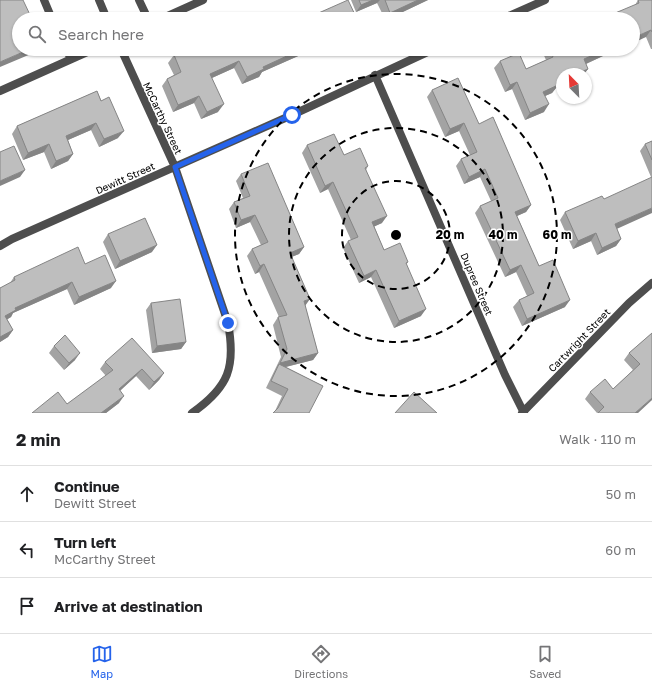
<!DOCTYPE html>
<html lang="en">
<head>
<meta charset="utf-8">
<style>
	:root { --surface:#fff; --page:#f2f2f2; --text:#202124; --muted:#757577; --line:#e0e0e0; --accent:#2563eb }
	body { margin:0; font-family:"Golos Text",sans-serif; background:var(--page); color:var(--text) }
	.compass { position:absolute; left:556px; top:68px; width:36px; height:36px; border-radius:50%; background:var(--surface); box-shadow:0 1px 3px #0004; rotate:336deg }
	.stop { position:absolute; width:12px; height:12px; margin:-9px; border:3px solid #2563eb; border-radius:50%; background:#fff }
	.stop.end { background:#2563eb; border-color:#fff; box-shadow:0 1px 4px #0008 }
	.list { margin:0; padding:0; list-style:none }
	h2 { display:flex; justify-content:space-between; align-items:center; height:52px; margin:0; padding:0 16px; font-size:17px }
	h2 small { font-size:13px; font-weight:400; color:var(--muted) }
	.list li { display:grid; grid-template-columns:26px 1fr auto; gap:12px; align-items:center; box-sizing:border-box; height:56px; padding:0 16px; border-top:1px solid var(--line) }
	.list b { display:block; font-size:15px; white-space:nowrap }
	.list p { margin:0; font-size:13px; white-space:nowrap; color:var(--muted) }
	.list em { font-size:13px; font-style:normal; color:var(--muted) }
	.icon { flex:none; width:22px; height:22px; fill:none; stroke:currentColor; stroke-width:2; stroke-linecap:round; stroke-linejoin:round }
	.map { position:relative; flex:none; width:652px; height:413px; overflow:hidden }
	.search { position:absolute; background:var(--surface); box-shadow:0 1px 3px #0004; left:12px; right:12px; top:12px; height:44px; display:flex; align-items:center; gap:10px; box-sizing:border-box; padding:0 14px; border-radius:22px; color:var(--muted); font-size:15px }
	.sheet { height:220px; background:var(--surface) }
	nav { display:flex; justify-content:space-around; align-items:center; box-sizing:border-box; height:56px; border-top:1px solid var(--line); background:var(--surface); font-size:11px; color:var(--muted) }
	nav a { display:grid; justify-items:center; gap:2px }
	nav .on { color:var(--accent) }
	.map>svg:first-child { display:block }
</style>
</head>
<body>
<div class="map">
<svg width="652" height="413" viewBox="0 0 652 413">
	<rect width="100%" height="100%" fill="#fff"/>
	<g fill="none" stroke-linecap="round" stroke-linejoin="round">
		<!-- service -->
		<path stroke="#4e4e4e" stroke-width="8" d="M44 0 52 19
			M139 0 148 19
			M161 19 203 0
			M66 49 71 59
			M0 91 94 49"/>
		<!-- minor -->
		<path stroke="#4e4e4e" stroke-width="8" d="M99 0 107 19
			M502 19 545 0
			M121 49 175 167 228 323C236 367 229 387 192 413
			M375 75 505 375 524 413
			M0 246 12 239 292 115 434 49
			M522 413 629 303 652 283"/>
	</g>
	<!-- wall -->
	<path fill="#a3a3a3" d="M351 0H428L388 19H385L377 3 356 12Z
		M638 0H652V49H651L646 37 635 5Z
		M189 49H314L262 72 259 77 242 84 234 68 212 78 218 112 201 119 194 103 173 112 162 86 167 79 174 75 168 63 174 55Z
		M541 49H618L586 64 588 69 584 74H562V85L556 88 552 93 545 96 544 112 525 120 512 89 505 92 494 68 500 61 526 69 546 60Z
		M432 90 479 124 531 205 526 212 517 216 539 266 565 307 522 326 513 307 519 300 527 296 516 272 505 277 475 213 480 206 491 201 480 177 464 184 456 166 461 159 470 155 459 131 445 137 427 97Z
		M97 91 118 138 99 147 91 130 68 140 73 154 68 161 51 169 44 152 23 160 12 134 17 126Z
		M652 141V177H651L640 151 645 144Z
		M307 145 344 155 368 166 366 170 382 223 374 226 384 250 408 262 406 265 421 316 394 328 371 277 359 283 343 248 348 241 351 240 328 189 320 193 302 153Z
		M241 174 304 247 299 254 291 257 305 305 318 353 313 360 286 367 323 386 275 411 282 396 266 388 281 357 273 325 278 317H279L259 272 255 274 247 256 252 249 261 245 250 222 236 228 229 209 234 202 243 198 236 181Z
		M565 212 617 229 621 239 616 246 597 255 591 241 573 249 560 220Z
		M108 234 152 252 115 269 103 242Z
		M85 264 111 288 74 305 67 289 13 313 11 317 7 319 13 330 8 337 0 342V288L10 283 14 277Z
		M151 303 186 342 181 349 152 353 146 310Z
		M652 333V400L597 413 585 399 590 392 613 389 633 370 624 360 629 353Z
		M54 346 75 360 64 370 49 353Z
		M105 362 164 373 159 380 149 390 136 376 120 391 119 403 106 413H32L67 404 106 376 100 369Z"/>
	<!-- shaded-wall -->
	<path fill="#858585" d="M373 0H380L377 3 356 12 361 5Z
		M418 0H428L388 19H386L390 13Z
		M651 30 646 37 633 43V38Z
		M30 49H39L38 51 0 67V62Z
		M302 49H314L262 72 259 77 242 84 247 77 263 67Z
		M607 49H618L579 67 584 59Z
		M239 61 234 68 205 81 210 74Z
		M588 69 584 74H576Z
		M562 80V85L556 88 552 93 538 99 543 92 556 83Z
		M517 82 512 89 505 92 510 85Z
		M199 96 194 103 173 112 178 105Z
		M224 104 218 112 201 119 207 112Z
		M549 104 544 112 525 120 530 113Z
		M96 123 91 130 61 143 66 136Z
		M464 123 459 131 445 137 450 129Z
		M124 131 118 138 99 147 104 139Z
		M49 144 44 152 23 160 28 153Z
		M73 154 68 161 51 169 56 161Z
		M485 169 480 177 464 184 469 177Z
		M25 170 20 177 0 186V181Z
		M333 182 328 189 320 193 325 186Z
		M531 205 526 212 510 219 515 212Z
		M652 208V213L610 232 615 224Z
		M255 215 250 222 236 228 241 220Z
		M387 216 382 223 367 230 372 222Z
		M596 233 591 241 573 249 578 241Z
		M621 239 616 246 597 255 602 248Z
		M157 245 152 252 115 269 120 261Z
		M304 247 299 254 284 260 290 253Z
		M264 264 259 272 255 274 260 266Z
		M521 265 516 272 505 277 510 270Z
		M376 270 371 277 359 283 364 276Z
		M116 281 111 288 74 305 79 297Z
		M72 282 67 289 13 313 11 317 0 324 5 316 15 308Z
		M310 299 305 306 304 301Z
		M570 300 565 307 522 326 527 319Z
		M426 309 421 316 394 328 399 321Z
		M13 330 8 337 0 342V337Z
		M186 342 181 349 152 353 157 346Z
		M80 353 75 360 64 370 69 363Z
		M318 353 313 360 277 369 279 364 275 370 280 363Z
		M142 369 136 376 114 396 119 389Z
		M164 373 159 380 149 390 154 382Z
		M124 396 119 403 106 413H101Z
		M652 398V400L638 413H635Z"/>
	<!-- building -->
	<path fill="#bebebe" stroke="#858585" d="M0 0H23L32 19H19V49H30L0 62Z
		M348 0 357 19H305Z
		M359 0H373L361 5Z
		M385 0H418L390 13Z
		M638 0H652V32L651 30 633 38V19H601L639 3Z
		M189 49H302L263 67 264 69 247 77 239 61 210 74 224 104 207 112 199 96 178 105 167 79 181 72 174 55Z
		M550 49H607L584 59 588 69 576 74H562V80L556 83 558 85 543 92 549 104 530 113 517 82 510 85 500 61 519 53 526 69 553 57Z
		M458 78 479 124 493 117 531 205 515 212 539 266 553 260 570 300 527 319 519 300 534 293 521 265 510 270 480 206 498 198 485 169 469 177 461 159 477 152 464 123 450 129 432 90Z
		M97 91 101 101 109 97 124 131 104 139 96 123 66 136 73 154 56 161 49 144 28 153 17 126Z
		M334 134 344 155 360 148 368 166 365 168 387 216 372 222 384 250 400 243 408 262 406 263 426 309 399 321 376 270 364 276 348 241 358 237 333 182 325 186 307 145Z
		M652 141V160L645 144Z
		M14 146 25 170 0 181V152Z
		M268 163 304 247 290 253 310 299 304 301 318 353 280 363 287 349 278 317 287 315 264 264 260 266 252 249 268 242 255 215 241 220 234 202 250 196 241 174Z
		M652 177V208L615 224 621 239 602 248 596 233 578 241 565 212 602 196 604 199Z
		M145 218 157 245 120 261 108 234Z
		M78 247 85 264 105 255 116 281 79 297 72 282 15 308 16 310 5 316 13 330 0 337V288L15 280 14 277Z
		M180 299 186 342 157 346 151 303Z
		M652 333V398L635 413H598L604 407 590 392 605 379 613 389 640 364 629 353Z
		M65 335 80 353 69 363 54 346Z
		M132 338 164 373 154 382 142 369 119 389 124 396 101 413H32L58 392 67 404 113 370 105 362Z
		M279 364 323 386 309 413H273L278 408 288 389 271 381Z
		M414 392 437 413H395Z"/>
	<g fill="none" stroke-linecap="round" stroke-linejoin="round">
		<!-- route -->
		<path stroke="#2563eb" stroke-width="5" d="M228 323 175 167 292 115"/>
	</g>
	<!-- distance rings -->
	<g fill="none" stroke="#000" stroke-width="2" stroke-dasharray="7 5">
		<circle cx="396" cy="235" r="54"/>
		<circle cx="396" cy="235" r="107"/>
		<circle cx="396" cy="235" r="161"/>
	</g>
	<g text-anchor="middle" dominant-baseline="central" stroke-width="3" stroke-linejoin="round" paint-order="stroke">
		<!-- street labels -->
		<g font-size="10" fill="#000" stroke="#fff">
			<text transform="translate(163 118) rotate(65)">McCarthy Street</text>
			<text transform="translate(125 178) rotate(-24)">Dewitt Street</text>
			<text transform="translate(477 284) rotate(67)">Dupree Street</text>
			<text transform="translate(579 340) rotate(-46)">Cartwright Street</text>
		</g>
	</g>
	<circle cx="396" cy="235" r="6" fill="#000" stroke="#fff" stroke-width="2"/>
	<g font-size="12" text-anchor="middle" font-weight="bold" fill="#000" stroke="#fff" stroke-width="3" stroke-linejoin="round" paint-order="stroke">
		<text x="450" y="239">20 m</text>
		<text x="503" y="239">40 m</text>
		<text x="557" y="239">60 m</text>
	</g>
</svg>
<svg class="compass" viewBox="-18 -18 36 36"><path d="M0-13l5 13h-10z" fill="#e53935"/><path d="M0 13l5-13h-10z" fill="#757577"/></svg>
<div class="stop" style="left:292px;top:115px"></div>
<div class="stop end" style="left:228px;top:323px"></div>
<div class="search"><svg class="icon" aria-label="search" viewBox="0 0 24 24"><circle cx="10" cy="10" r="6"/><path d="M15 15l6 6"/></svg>Search here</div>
</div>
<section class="sheet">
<h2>2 min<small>Walk · 110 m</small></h2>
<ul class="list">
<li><svg class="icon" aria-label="ahead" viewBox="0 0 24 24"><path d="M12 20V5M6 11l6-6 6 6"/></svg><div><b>Continue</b><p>Dewitt Street</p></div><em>50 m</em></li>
<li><svg class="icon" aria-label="left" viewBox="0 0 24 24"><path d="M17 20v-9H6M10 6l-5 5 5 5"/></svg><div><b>Turn left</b><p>McCarthy Street</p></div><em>60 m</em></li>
<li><svg class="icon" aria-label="arrive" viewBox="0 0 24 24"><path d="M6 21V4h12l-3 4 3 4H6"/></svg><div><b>Arrive at destination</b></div></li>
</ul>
</section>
<nav>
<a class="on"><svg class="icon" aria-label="map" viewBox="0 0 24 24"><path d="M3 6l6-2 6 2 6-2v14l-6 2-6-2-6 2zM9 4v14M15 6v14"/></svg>Map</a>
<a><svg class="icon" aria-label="directions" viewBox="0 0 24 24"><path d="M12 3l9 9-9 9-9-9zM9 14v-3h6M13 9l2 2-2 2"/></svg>Directions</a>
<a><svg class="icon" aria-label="saved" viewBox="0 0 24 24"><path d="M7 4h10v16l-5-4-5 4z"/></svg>Saved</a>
</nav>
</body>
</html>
